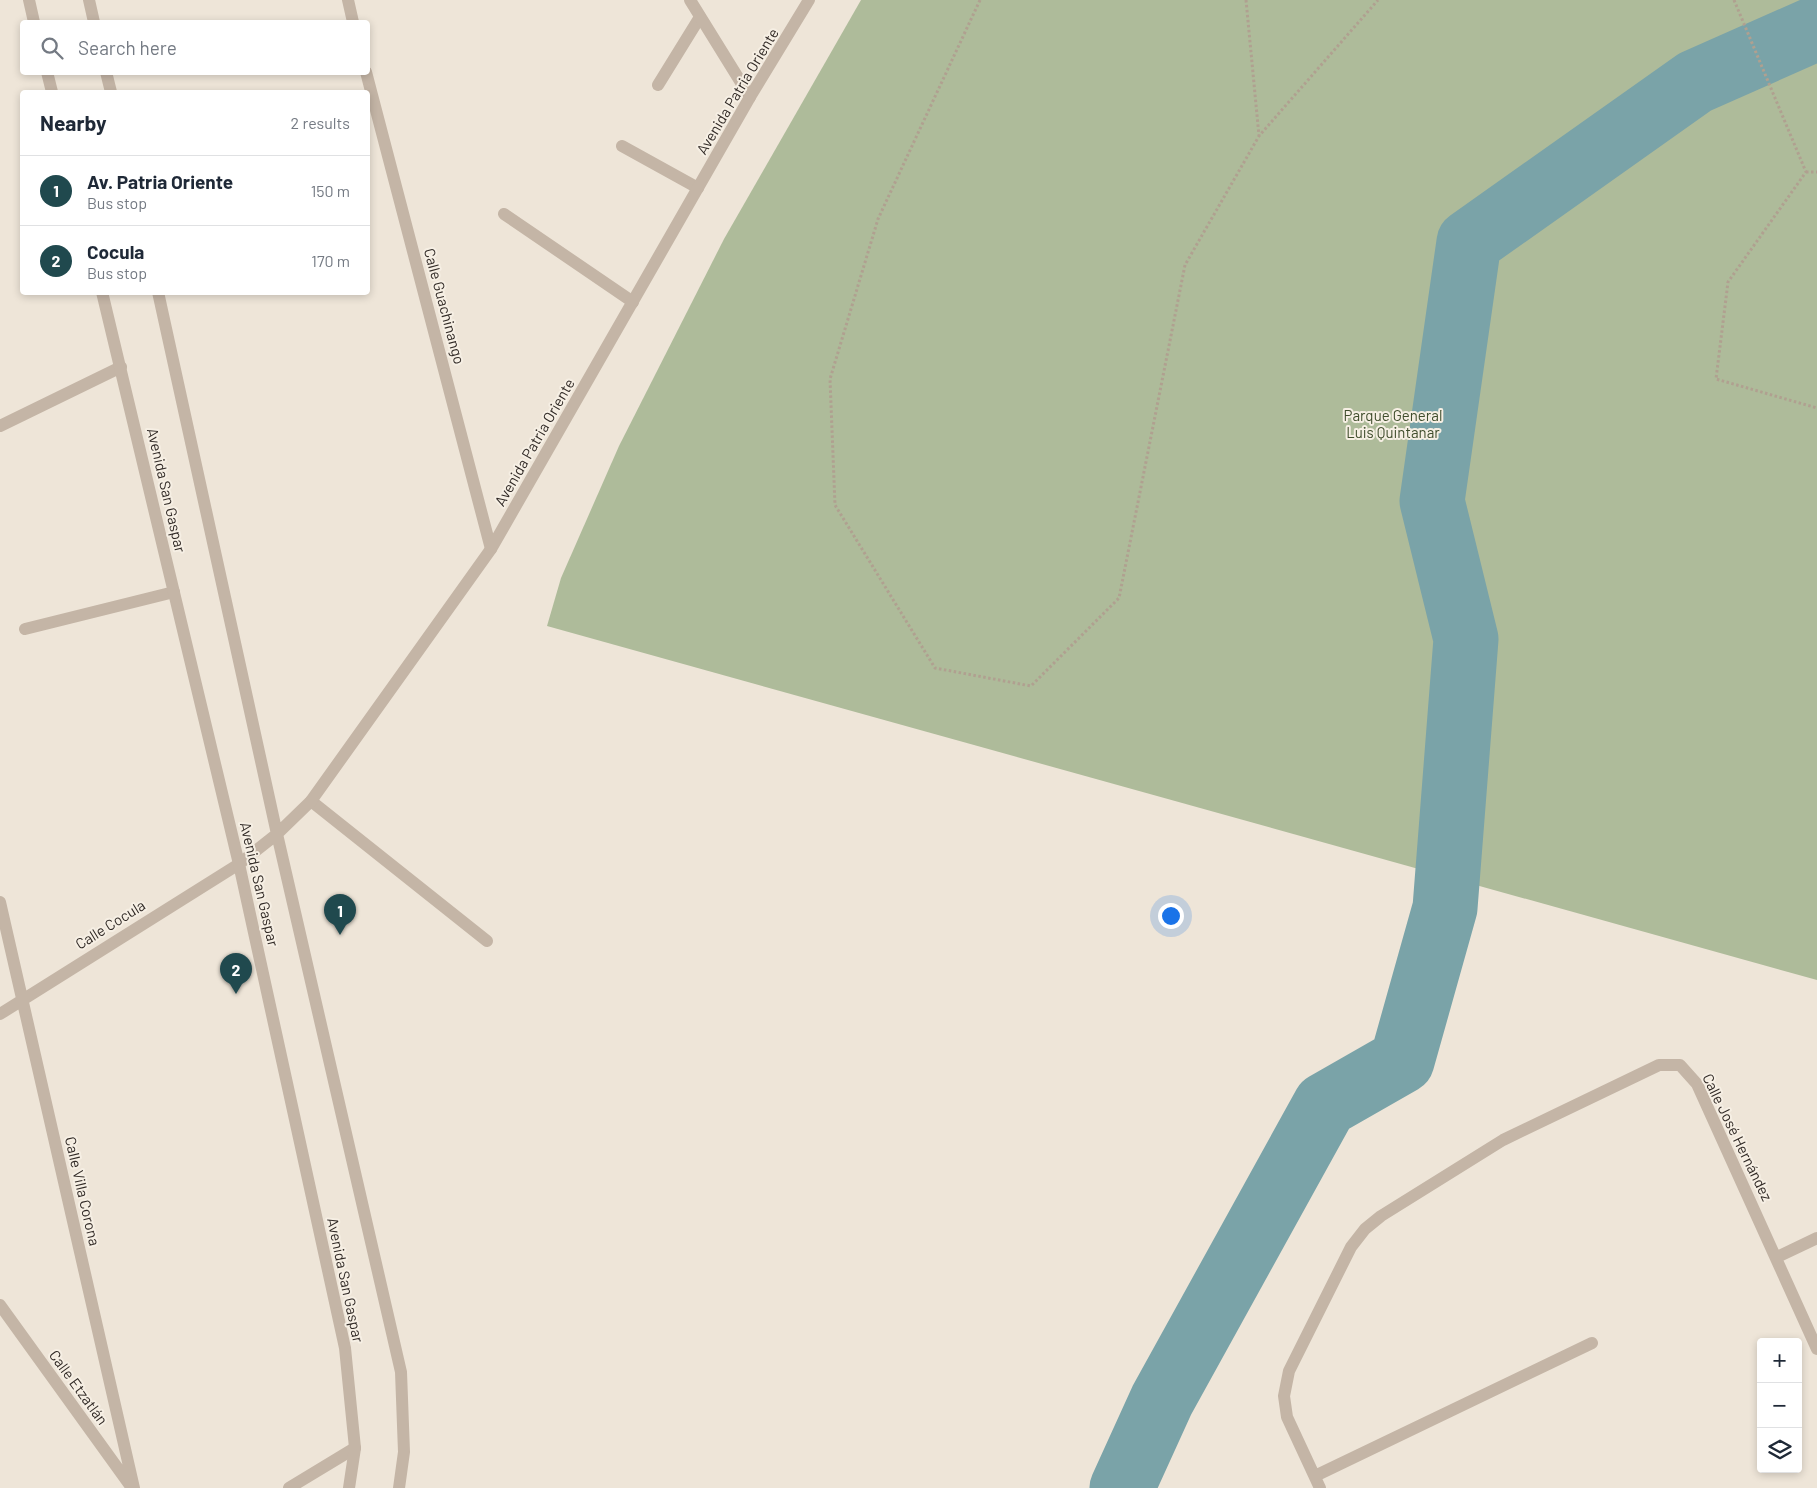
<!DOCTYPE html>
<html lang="en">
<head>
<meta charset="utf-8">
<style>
	:root { --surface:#fff; --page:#f2f2f3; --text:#1f2937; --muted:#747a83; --line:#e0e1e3; --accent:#20494e }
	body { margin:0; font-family:Barlow,sans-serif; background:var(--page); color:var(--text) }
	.controls { position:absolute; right:15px; bottom:15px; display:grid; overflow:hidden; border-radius:5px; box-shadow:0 2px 8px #0003 }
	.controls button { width:45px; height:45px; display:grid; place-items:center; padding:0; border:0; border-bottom:1px solid var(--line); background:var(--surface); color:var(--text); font:25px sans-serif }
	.you { position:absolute; left:1170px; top:915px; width:18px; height:18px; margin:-12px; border:4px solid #fff; border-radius:50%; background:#1a73e8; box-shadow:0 0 0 8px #1a73e833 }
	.badge { display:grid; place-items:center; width:32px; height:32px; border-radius:50%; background:var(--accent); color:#fff; font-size:16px; font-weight:700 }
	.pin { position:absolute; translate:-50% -41px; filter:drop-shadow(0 1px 2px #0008) }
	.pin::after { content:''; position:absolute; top:26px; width:18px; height:15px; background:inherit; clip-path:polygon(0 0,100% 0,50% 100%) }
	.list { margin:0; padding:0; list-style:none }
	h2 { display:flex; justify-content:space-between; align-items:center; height:65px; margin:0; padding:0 20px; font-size:21px }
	h2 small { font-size:16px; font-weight:400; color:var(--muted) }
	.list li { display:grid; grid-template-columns:32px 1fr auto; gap:15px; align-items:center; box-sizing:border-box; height:70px; padding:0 20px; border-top:1px solid var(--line) }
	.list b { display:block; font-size:19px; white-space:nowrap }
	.list p { margin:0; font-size:16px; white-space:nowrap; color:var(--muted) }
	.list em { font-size:16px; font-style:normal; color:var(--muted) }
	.icon { flex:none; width:28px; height:28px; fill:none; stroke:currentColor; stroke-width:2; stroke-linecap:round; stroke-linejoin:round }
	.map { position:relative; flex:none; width:1817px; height:1488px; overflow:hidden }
	.search { position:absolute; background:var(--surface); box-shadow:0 2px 8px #0003; left:20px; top:20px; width:350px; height:55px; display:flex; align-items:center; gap:12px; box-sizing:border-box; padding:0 18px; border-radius:5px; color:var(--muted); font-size:19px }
	.panel { position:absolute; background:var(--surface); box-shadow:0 2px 8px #0003; left:20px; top:90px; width:350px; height:205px; border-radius:5px }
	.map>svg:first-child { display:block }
</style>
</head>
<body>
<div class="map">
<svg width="1817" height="1488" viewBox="0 0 1817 1488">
	<rect width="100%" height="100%" fill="#eee5d8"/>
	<!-- green -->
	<path fill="#aebb9a" d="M861 0H1817V980L547 626 561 578 619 446 724 239Z"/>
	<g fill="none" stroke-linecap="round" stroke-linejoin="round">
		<!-- river -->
		<path stroke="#7aa3a8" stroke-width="65" d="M1122 1488 1162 1400 1325 1105 1402 1061 1445 908 1466 639 1432 501 1469 242 1695 82 1817 28"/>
		<!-- path -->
		<path stroke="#b0a090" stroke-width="3" stroke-dasharray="2.5 2.5" stroke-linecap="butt" d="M980 0 878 219 830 379 835 505 935 668 1031 686 1119 598 1185 265 1259 136 1378 0
			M1246 0 1259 136
			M1734 0 1806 172 1728 282 1716 379 1817 408
			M1806 172H1817"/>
		<!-- service -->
		<path stroke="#c4b5a6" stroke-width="12" d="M658 85 700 17
			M622 146 698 188
			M504 214 633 302
			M25 629 174 592
			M311 801 487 941
			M289 1488 355 1448"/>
		<!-- minor -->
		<path stroke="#c4b5a6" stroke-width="12" d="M348 0 353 22
			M690 0 750 97
			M366 72 491 549
			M0 426 121 367
			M0 902 134 1488
			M0 1014 239 864
			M1777 1257 1817 1238
			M0 1305 132 1488
			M1315 1476 1592 1343
			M1320 1488 1287 1417 1284 1396 1289 1371 1351 1247 1365 1229 1381 1216 1503 1140 1659 1065H1680L1697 1084 1817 1349"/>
		<!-- tertiary -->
		<path stroke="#c4b5a6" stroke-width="12" d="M29 0 34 22
			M89 0 94 22
			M47 72 52 92
			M106 72 111 92
			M102 292 239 864 345 1348 355 1448 349 1488
			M158 292 277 834 401 1372 404 1452 399 1488
			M239 864 277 834 311 801 491 549 750 97 809 0"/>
	</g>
	<g text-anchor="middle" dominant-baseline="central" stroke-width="4" stroke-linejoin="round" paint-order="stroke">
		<!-- street labels -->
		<g font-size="15" fill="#312a26" stroke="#f6efe4">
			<text transform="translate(737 91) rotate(-59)">Avenida Patria Oriente</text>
			<text transform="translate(445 306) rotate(75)">Calle Guachinango</text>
			<text transform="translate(534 442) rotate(-60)">Avenida Patria Oriente</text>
			<text transform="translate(167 490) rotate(77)">Avenida San Gaspar</text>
			<text transform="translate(260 884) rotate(77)">Avenida San Gaspar</text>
			<text transform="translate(110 924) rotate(-32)">Calle Cocula</text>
			<text transform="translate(1738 1137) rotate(64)">Calle José Hernández</text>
			<text transform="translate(83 1191) rotate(77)">Calle Villa Corona</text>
			<text transform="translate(346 1280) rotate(78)">Avenida San Gaspar</text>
			<text transform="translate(79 1387) rotate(54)">Calle Etzatlán</text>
		</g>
		<!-- park labels -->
		<g font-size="15" fill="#3f4d2c" stroke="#f6efe4">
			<text x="1393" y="415">Parque General<tspan x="1393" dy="17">Luis Quintanar</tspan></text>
		</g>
	</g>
</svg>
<div class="controls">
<button>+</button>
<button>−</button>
<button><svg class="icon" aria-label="layers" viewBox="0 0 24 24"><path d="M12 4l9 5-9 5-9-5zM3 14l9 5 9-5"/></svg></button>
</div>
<div class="you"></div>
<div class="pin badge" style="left:340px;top:935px">1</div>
<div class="pin badge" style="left:236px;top:994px">2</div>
<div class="search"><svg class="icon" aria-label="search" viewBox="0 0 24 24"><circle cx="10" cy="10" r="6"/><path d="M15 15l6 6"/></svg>Search here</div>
<section class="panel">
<h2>Nearby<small>2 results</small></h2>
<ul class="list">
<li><span class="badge">1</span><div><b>Av. Patria Oriente</b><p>Bus stop</p></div><em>150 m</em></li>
<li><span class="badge">2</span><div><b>Cocula</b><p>Bus stop</p></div><em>170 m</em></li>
</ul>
</section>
</div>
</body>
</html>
